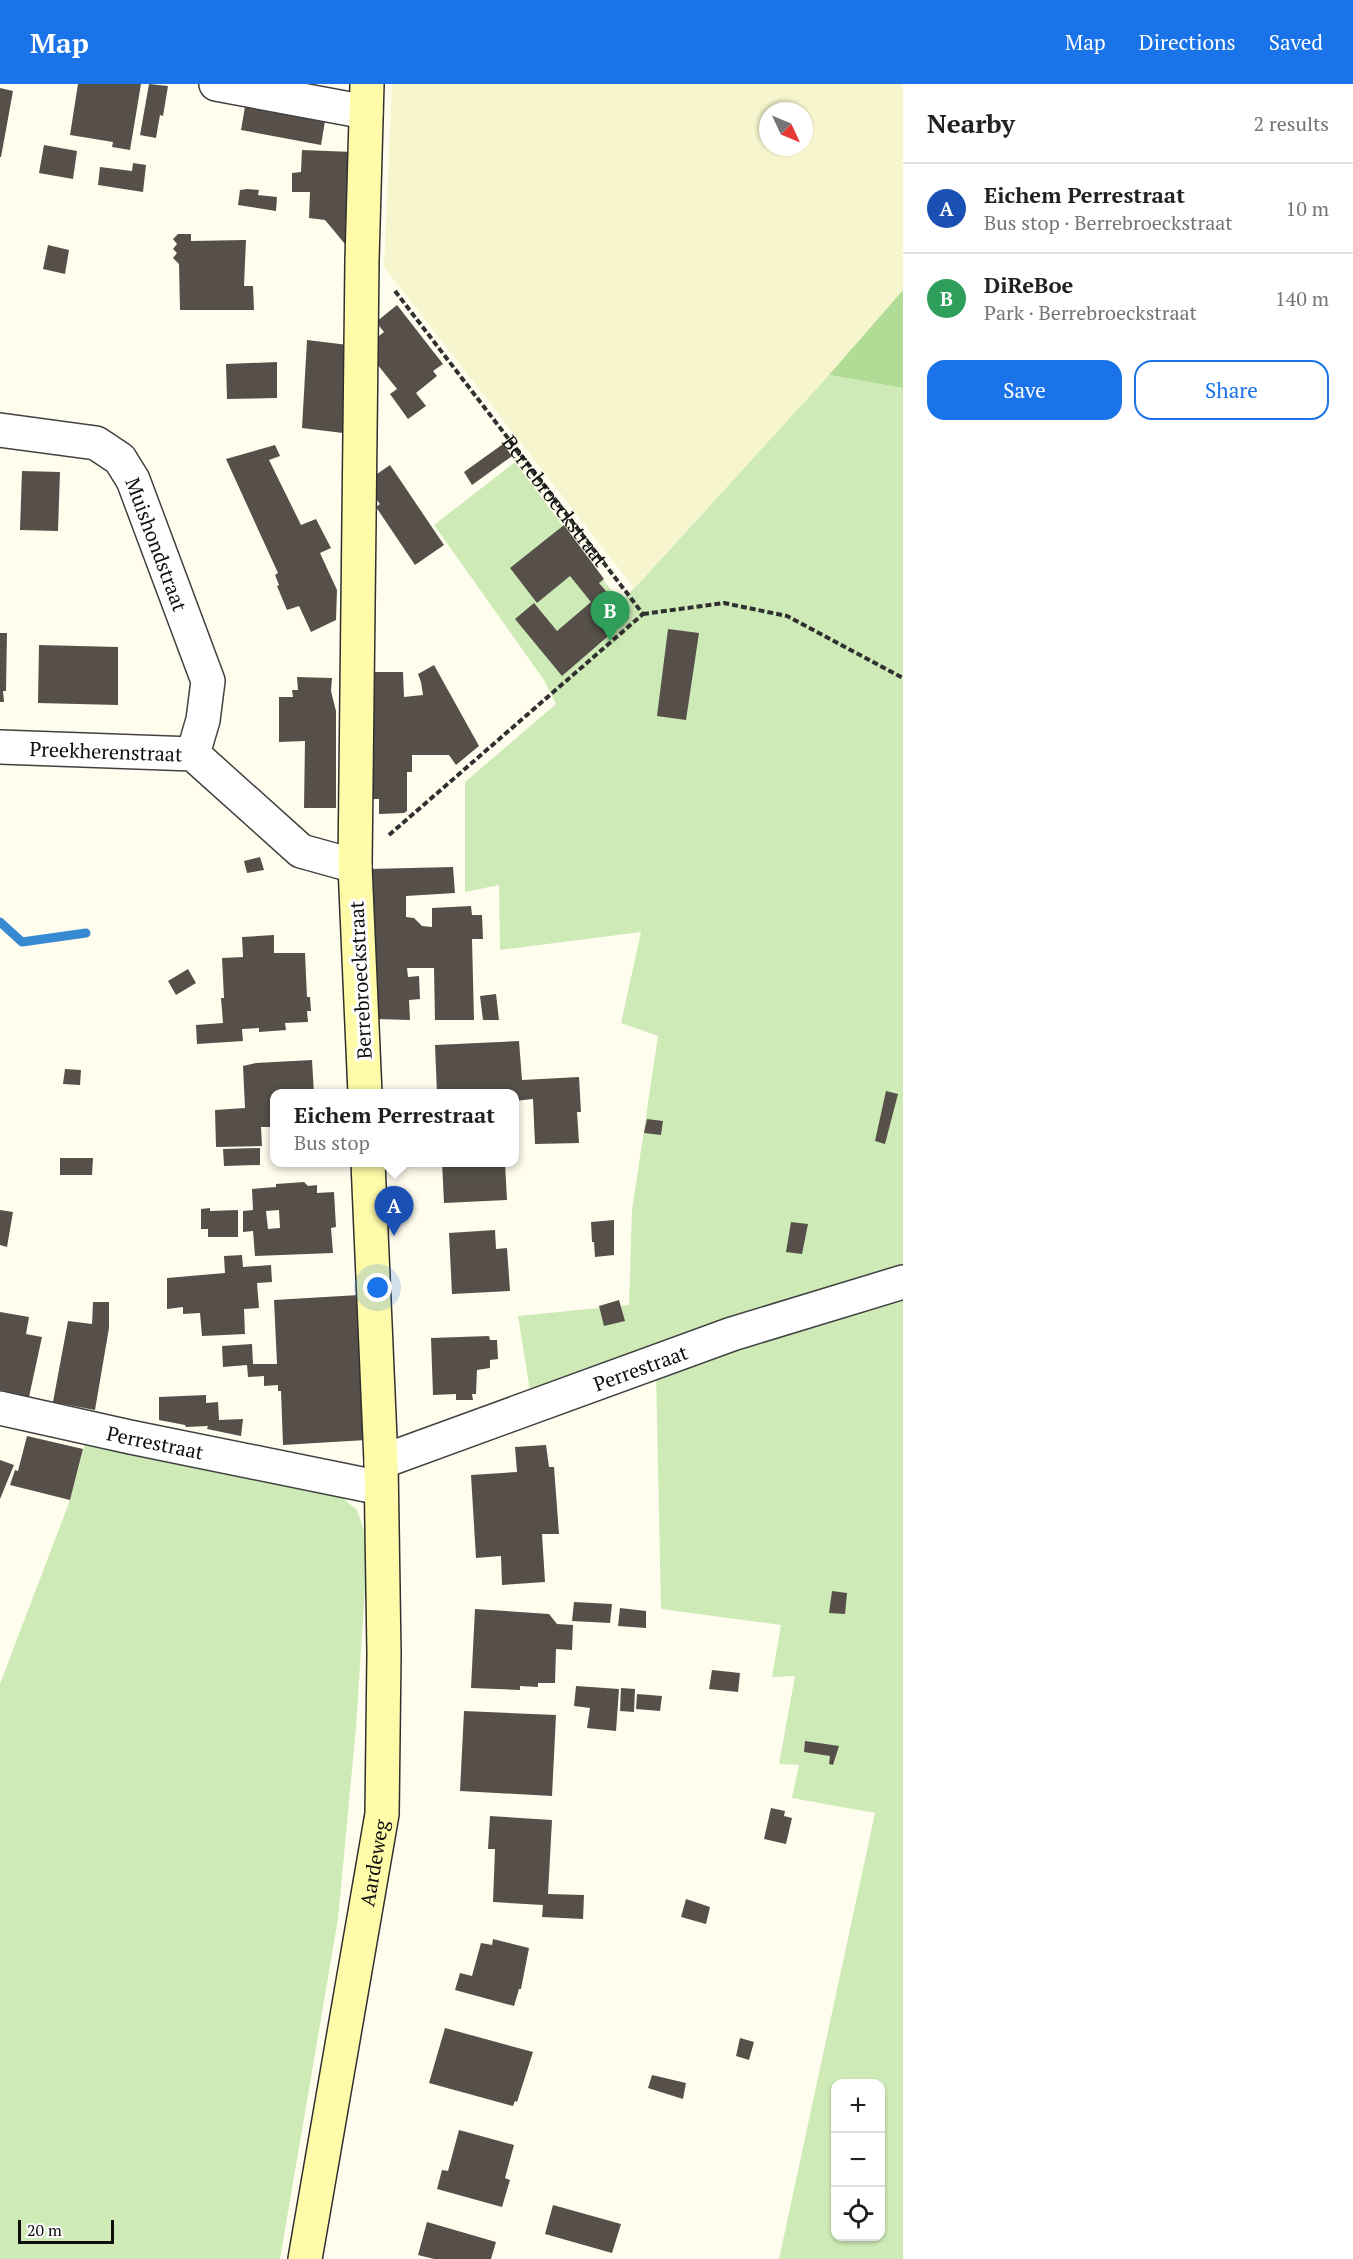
<!DOCTYPE html>
<html lang="en">
<head>
<meta charset="utf-8">
<style>
	:root { --surface:#fff; --page:#f2f2f2; --text:#202124; --muted:#757577; --line:#e0e0e0; --accent:#1a73e8 }
	body { margin:0; font-family:"PT Serif",serif; background:var(--page); color:var(--text) }
	.controls { position:absolute; right:18px; bottom:18px; display:grid; overflow:hidden; border-radius:12px; box-shadow:0 2px 4px #0004 }
	.controls button { width:54px; height:54px; display:grid; place-items:center; padding:0; border:0; border-bottom:2px solid var(--line); background:var(--surface); color:var(--text); font:30px sans-serif }
	.compass { position:absolute; left:759px; top:18px; width:54px; height:54px; border-radius:50%; background:var(--surface); box-shadow:0 2px 4px #0004; rotate:134deg }
	.scale { position:absolute; left:18px; bottom:15px; width:96px; box-sizing:border-box; padding-left:6px; border:3px solid #0e0e0e; border-top:0; font-size:16px; line-height:21px; white-space:nowrap; color:#0e0e0e; -webkit-text-stroke:4px #fff; paint-order:stroke }
	.you { position:absolute; left:378px; top:1204px; width:21px; height:21px; margin:-15px; border:4px solid #fff; border-radius:50%; background:#1a73e8; box-shadow:0 0 0 9px #1a73e833 }
	.badge { display:grid; place-items:center; width:39px; height:39px; border-radius:50%; background:var(--accent); color:#fff; font-size:20px; font-weight:700 }
	.pin { position:absolute; translate:-50% -50px; filter:drop-shadow(0 2px 3px #0008) }
	.pin::after { content:''; position:absolute; top:32px; width:21px; height:18px; background:inherit; clip-path:polygon(0 0,100% 0,50% 100%) }
	.popup { position:absolute; left:270px; top:1005px; width:249px; height:78px; box-sizing:border-box; display:grid; place-content:center; border-radius:12px; background:var(--surface); filter:drop-shadow(0 2px 4px #0005); font-size:20px; white-space:nowrap; color:var(--muted) }
	.popup b { font-size:22px; color:var(--text) }
	.popup::after { content:''; position:absolute; left:50%; top:100%; margin-left:-12px; border:12px solid transparent; border-top-color:var(--surface) }
	.list { margin:0; padding:0; list-style:none }
	h2 { display:flex; justify-content:space-between; align-items:center; height:78px; margin:0; padding:0 24px; font-size:26px }
	h2 small { font-size:20px; font-weight:400; color:var(--muted) }
	.list li { display:grid; grid-template-columns:39px 1fr auto; gap:18px; align-items:center; box-sizing:border-box; height:90px; padding:0 24px; border-top:2px solid var(--line) }
	.list b { display:block; font-size:22px; white-space:nowrap }
	.list p { margin:0; font-size:20px; white-space:nowrap; color:var(--muted) }
	.list em { font-size:20px; font-style:normal; color:var(--muted) }
	.actions { display:flex; gap:12px; padding:18px 24px }
	.actions a { flex:1; padding:14px 0; border:2px solid var(--accent); border-radius:18px; text-align:center; font-size:21px; color:var(--accent) }
	.actions .main { background:var(--accent); color:#fff }
	.icon { flex:none; width:33px; height:33px; fill:none; stroke:currentColor; stroke-width:2; stroke-linecap:round; stroke-linejoin:round }
	.map { position:relative; flex:none; width:903px; height:2175px; overflow:hidden }
	header { display:flex; align-items:center; gap:36px; box-sizing:border-box; height:84px; padding:0 30px; background:var(--accent); color:#fff }
	header strong { font-size:28px }
	nav { display:flex; gap:33px; margin-inline-start:auto; font-size:21px }
	main { display:flex }
	aside { flex:1; background:var(--surface) }
	.map>svg:first-child { display:block }
</style>
</head>
<body>
<header>
<strong>Map</strong>
<nav><a>Map</a><a>Directions</a><a>Saved</a></nav>
</header>
<main>
<div class="map">
<svg width="903" height="2175" viewBox="0 0 903 2175">
	<rect width="100%" height="100%" fill="#fffdee"/>
	<!-- farmland -->
	<path fill="#f6f5ce" fill-rule="evenodd" d="M392 0H903V206L829 291 634 504 384 183ZM768 27H804V63H768Z"/>
	<!-- green -->
	<path fill="#ceebb7" fill-rule="evenodd" d="M829 291 903 304V1190L531 1313 518 1232 629 1221 632 1126 658 952 621 939 641 848 500 866 499 801 465 808V698L556 620 544 596 434 441 515 378 620 518 642 496Z
		M903 1208V2175H779L875 1729 792 1714 799 1681 779 1680 795 1592 772 1593 781 1541 661 1525 656 1288ZM836 2000H880V2152H836Z
		M85 1359 296 1404 340 1412 357 1426 368 1458 356 1643 338 1835 280 2175H0V1600L70 1416Z"/>
	<!-- forest -->
	<path fill="#b1dc96" d="M903 206V304L829 291Z"/>
	<g fill="none" stroke-linecap="round" stroke-linejoin="round">
		<!-- stream -->
		<path stroke="#3789d1" stroke-width="9" d="M0 838 22 858 86 849"/>
	</g>
	<!-- building -->
	<path fill="#57504a" fill-rule="evenodd" d="M78 0H141L130 66 112 63 113 58 70 51Z
		M149 0 168 2 163 32 160 31 156 54 140 51Z
		M0 4 13 7 1 73H0Z
		M246 17 326 31 321 61 241 46Z
		M44 61 77 67 73 95 39 89Z
		M302 66 353 68 350 166 325 136 309 134 310 108H292V89L301 88Z
		M133 79 146 81 143 108 98 101 100 83 132 87Z
		M247 105 259 106 258 111 277 113 276 127 238 121 240 106Z
		M178 150H191V157L246 156 244 202H253L254 226H180L179 180 173 174 177 169 173 165 177 160 173 155Z
		M48 161 69 166 65 190 43 185Z
		M397 221 443 280 433 287 437 292 416 309 426 322 408 335 390 310 397 305 373 275 374 256 384 248 376 238Z
		M307 256 348 261 343 349 302 344Z
		M277 278V314L227 315 226 280Z
		M503 360 512 372 472 401 464 388Z
		M275 361 280 372 269 376 301 441 316 435 331 464 320 469 337 506 336 536 311 548 299 522 287 526 277 502 279 501 275 491 278 489 226 375Z
		M390 381 444 461 415 481 376 423 380 420 376 415 377 390Z
		M22 387 60 388 58 447 20 446Z
		M564 441 604 495 599 499 629 534 562 592 515 535 534 519 557 547 591 518 570 492 537 519 510 484Z
		M668 545 699 549 686 636 657 632Z
		M0 549H7L6 607H3L4 618H0Z
		M39 561 118 563V621L38 619Z
		M434 581 479 662 456 681 449 671H412V688H407V727L404 729 379 730V715H369V588H403L404 613 423 611 421 598 418 590Z
		M297 593 332 594 331 607 336 627V724H304L305 657 279 658V613H293L292 606H298Z
		M260 773 264 786 247 789 244 777Z
		M453 783 455 809 406 812V833L414 834 422 842 432 843V824L471 822 472 831H482L483 855H472L474 936H435L434 884H407L408 893 419 892 420 915 409 916 410 936 375 935 368 785Z
		M274 851V869H305L307 913H310L311 927H307L308 938 285 939 286 946 259 948V944L242 945 243 957 197 960 196 941 223 939 221 914H224L222 874 243 873 242 853Z
		M188 885 196 899 176 911 168 897Z
		M496 910 499 936H483L480 912Z
		M519 957 522 996 579 993 581 1028H577L579 1059 535 1060 533 1015 514 1017V1010H437L435 961Z
		M312 976 314 1010H274V1043H261L262 1062 216 1063 215 1026 245 1024 243 982 256 979Z
		M65 985 81 986 80 1001 63 1000Z
		M886 1007 898 1010 885 1060 875 1057Z
		M647 1035 663 1037 661 1051 644 1049Z
		M260 1064V1081L224 1082 223 1065Z
		M60 1074H93L92 1091H60Z
		M442 1078 505 1079 507 1116 444 1119Z
		M304 1098 308 1102 317 1101V1109L334 1108 336 1143 331 1144 333 1169 255 1172 253 1147 243 1148V1127L253 1126 252 1105 276 1103V1100ZM279 1126 280 1144 268 1145 266 1127Z
		M210 1124V1127L238 1126V1153H208V1145H201V1125Z
		M0 1126 13 1128 7 1163 0 1161Z
		M614 1136V1171L595 1173 594 1158H592L591 1138Z
		M791 1138 808 1140 802 1170 786 1168Z
		M495 1146 496 1165 507 1164 510 1207 452 1210 449 1149Z
		M242 1171 243 1183 271 1181 272 1198 257 1199 259 1224 244 1225 245 1250 202 1252 200 1229 183 1230V1223L167 1225V1194L225 1189 224 1172Z
		M359 1211 366 1356 283 1361 281 1307H278V1301L264 1302V1292L248 1293 247 1281 223 1283 222 1262 252 1260 253 1280H277L274 1216Z
		M619 1216 625 1237 604 1242 599 1222Z
		M93 1218H109V1244L95 1326 53 1318 68 1237 92 1240Z
		M0 1228 29 1233 26 1250 42 1253 29 1313 0 1306Z
		M489 1252 490 1256H497L498 1275 490 1276V1284L477 1286 476 1310H472L473 1316H456V1310L433 1311 431 1254Z
		M206 1311V1319L218 1318 219 1336 243 1335 241 1352 207 1345 208 1342 186 1343 185 1341 159 1336V1313Z
		M27 1352 83 1365 70 1416 10 1401 15 1386 18 1387Z
		M546 1361 549 1383H554L559 1450H542L545 1498 502 1501 501 1472 476 1474 471 1391 517 1388 515 1363Z
		M0 1376 14 1381 0 1415Z
		M832 1507 847 1509 845 1530 829 1529Z
		M574 1518 612 1520 610 1539 572 1537Z
		M620 1524 646 1527V1544L618 1542Z
		M475 1525 549 1530 557 1540 573 1541 572 1566 556 1565 555 1599H538V1603L520 1602V1606L471 1604Z
		M712 1586 740 1589 738 1608 709 1605Z
		M576 1602 619 1605 616 1647 587 1644 590 1624 574 1622Z
		M621 1604 635 1605 634 1628 620 1627Z
		M637 1610 662 1612 660 1627 636 1625Z
		M464 1627 556 1631 552 1712 460 1707Z
		M805 1657 839 1662 833 1681 829 1680 830 1672 804 1668Z
		M771 1724 785 1727 784 1732 792 1734 786 1760 764 1755Z
		M490 1732 552 1736 548 1810 584 1811 583 1835 542 1833 543 1821 493 1818 495 1765H488Z
		M686 1815 710 1823 706 1840 681 1833Z
		M493 1855 529 1864 521 1905H519L514 1922 455 1906 460 1889 472 1892 481 1859 492 1861Z
		M445 1944 533 1968 517 2018 515 2017 513 2022 429 1999Z
		M740 1954 754 1958 749 1976 736 1972Z
		M652 1991 686 1999 683 2015 648 2004Z
		M459 2046 514 2061 505 2094 510 2096 502 2123 437 2105 442 2086 448 2087Z
		M553 2121 621 2140 612 2169 545 2150Z
		M427 2138 496 2158 491 2175H434L418 2171Z"/>
	<g fill="none" stroke-linecap="round" stroke-linejoin="round">
		<!-- street casing -->
		<g stroke="#414141" stroke-width="36">
			<g id="street">
				<path d="M216 0 366 28"/>
				<path id="s2" d="M0 346 96 359 120 375 133 396 208 597 203 636 193 670"/>
				<path id="s3" d="M0 663 193 670 301 767 355 782"/>
				<path id="s4" d="M0 1324 130 1353 381 1404"/>
				<path id="s5" d="M381 1378 732 1250 903 1198"/>
			</g>
		</g>
		<!-- secondary casing -->
		<g stroke="#303030" stroke-width="36">
			<g id="secondary">
				<path d="M365 1010 355 782 362 176 367 0"/>
				<path id="s6" d="M305 2175 382 1730 384 1570 381 1378 368 1078"/>
			</g>
		</g>
		<!-- path -->
		<g stroke="#303030" stroke-width="4" stroke-dasharray="6 3" stroke-linecap="butt">
			<path id="s1" d="M395 207 643 530"/>
			<path d="M643 530 724 519 787 532 903 594"/>
			<path d="M389 751 643 530"/>
		</g>
		<!-- street -->
		<use href="#street" stroke="#fff" stroke-width="33"/>
		<!-- secondary -->
		<use href="#secondary" stroke="#fffba9" stroke-width="33"/>
	</g>
	<g text-anchor="middle" dominant-baseline="central" stroke-width="6" stroke-linejoin="round" paint-order="stroke">
		<!-- street labels -->
		<g font-size="20" fill="#0e0e0e" stroke="#fff">
			<text stroke="none"><textPath href="#s1" startOffset="264">Berrebroeckstraat</textPath></text>
			<text stroke="none"><textPath href="#s2" startOffset="219">Muishondstraat</textPath></text>
			<text stroke="none"><textPath href="#s3" startOffset="106">Preekherenstraat</textPath></text>
			<text transform="translate(360 896) rotate(-93)">Berrebroeckstraat</text>
			<text stroke="none"><textPath href="#s5" startOffset="276">Perrestraat</textPath></text>
			<text stroke="none"><textPath href="#s4" startOffset="159">Perrestraat</textPath></text>
			<text stroke="none"><textPath href="#s6" startOffset="402">Aardeweg</textPath></text>
		</g>
	</g>
</svg>
<div class="controls">
<button>+</button>
<button>−</button>
<button><svg class="icon" aria-label="locate" viewBox="0 0 24 24"><circle cx="12" cy="12" r="6"/><path d="M12 2v4M12 18v4M2 12h4M18 12h4"/></svg></button>
</div>
<svg class="compass" viewBox="-18 -18 36 36"><path d="M0-13l5 13h-10z" fill="#e53935"/><path d="M0 13l5-13h-10z" fill="#757577"/></svg>
<div class="scale">20 m</div>
<div class="you"></div>
<div class="pin badge" style="left:394px;top:1152px;background:#1a4fb4">A</div>
<div class="popup"><b>Eichem Perrestraat</b>Bus stop</div>
<div class="pin badge" style="left:610px;top:557px;background:#2e9e5b">B</div>
</div>
<aside>
<h2>Nearby<small>2 results</small></h2>
<ul class="list">
<li><span class="badge" style="background:#1a4fb4">A</span><div><b>Eichem Perrestraat</b><p>Bus stop · Berrebroeckstraat</p></div><em>10 m</em></li>
<li><span class="badge" style="background:#2e9e5b">B</span><div><b>DiReBoe</b><p>Park · Berrebroeckstraat</p></div><em>140 m</em></li>
</ul>
<div class="actions"><a class="main">Save</a><a>Share</a></div>
</aside>
</main>
</body>
</html>
